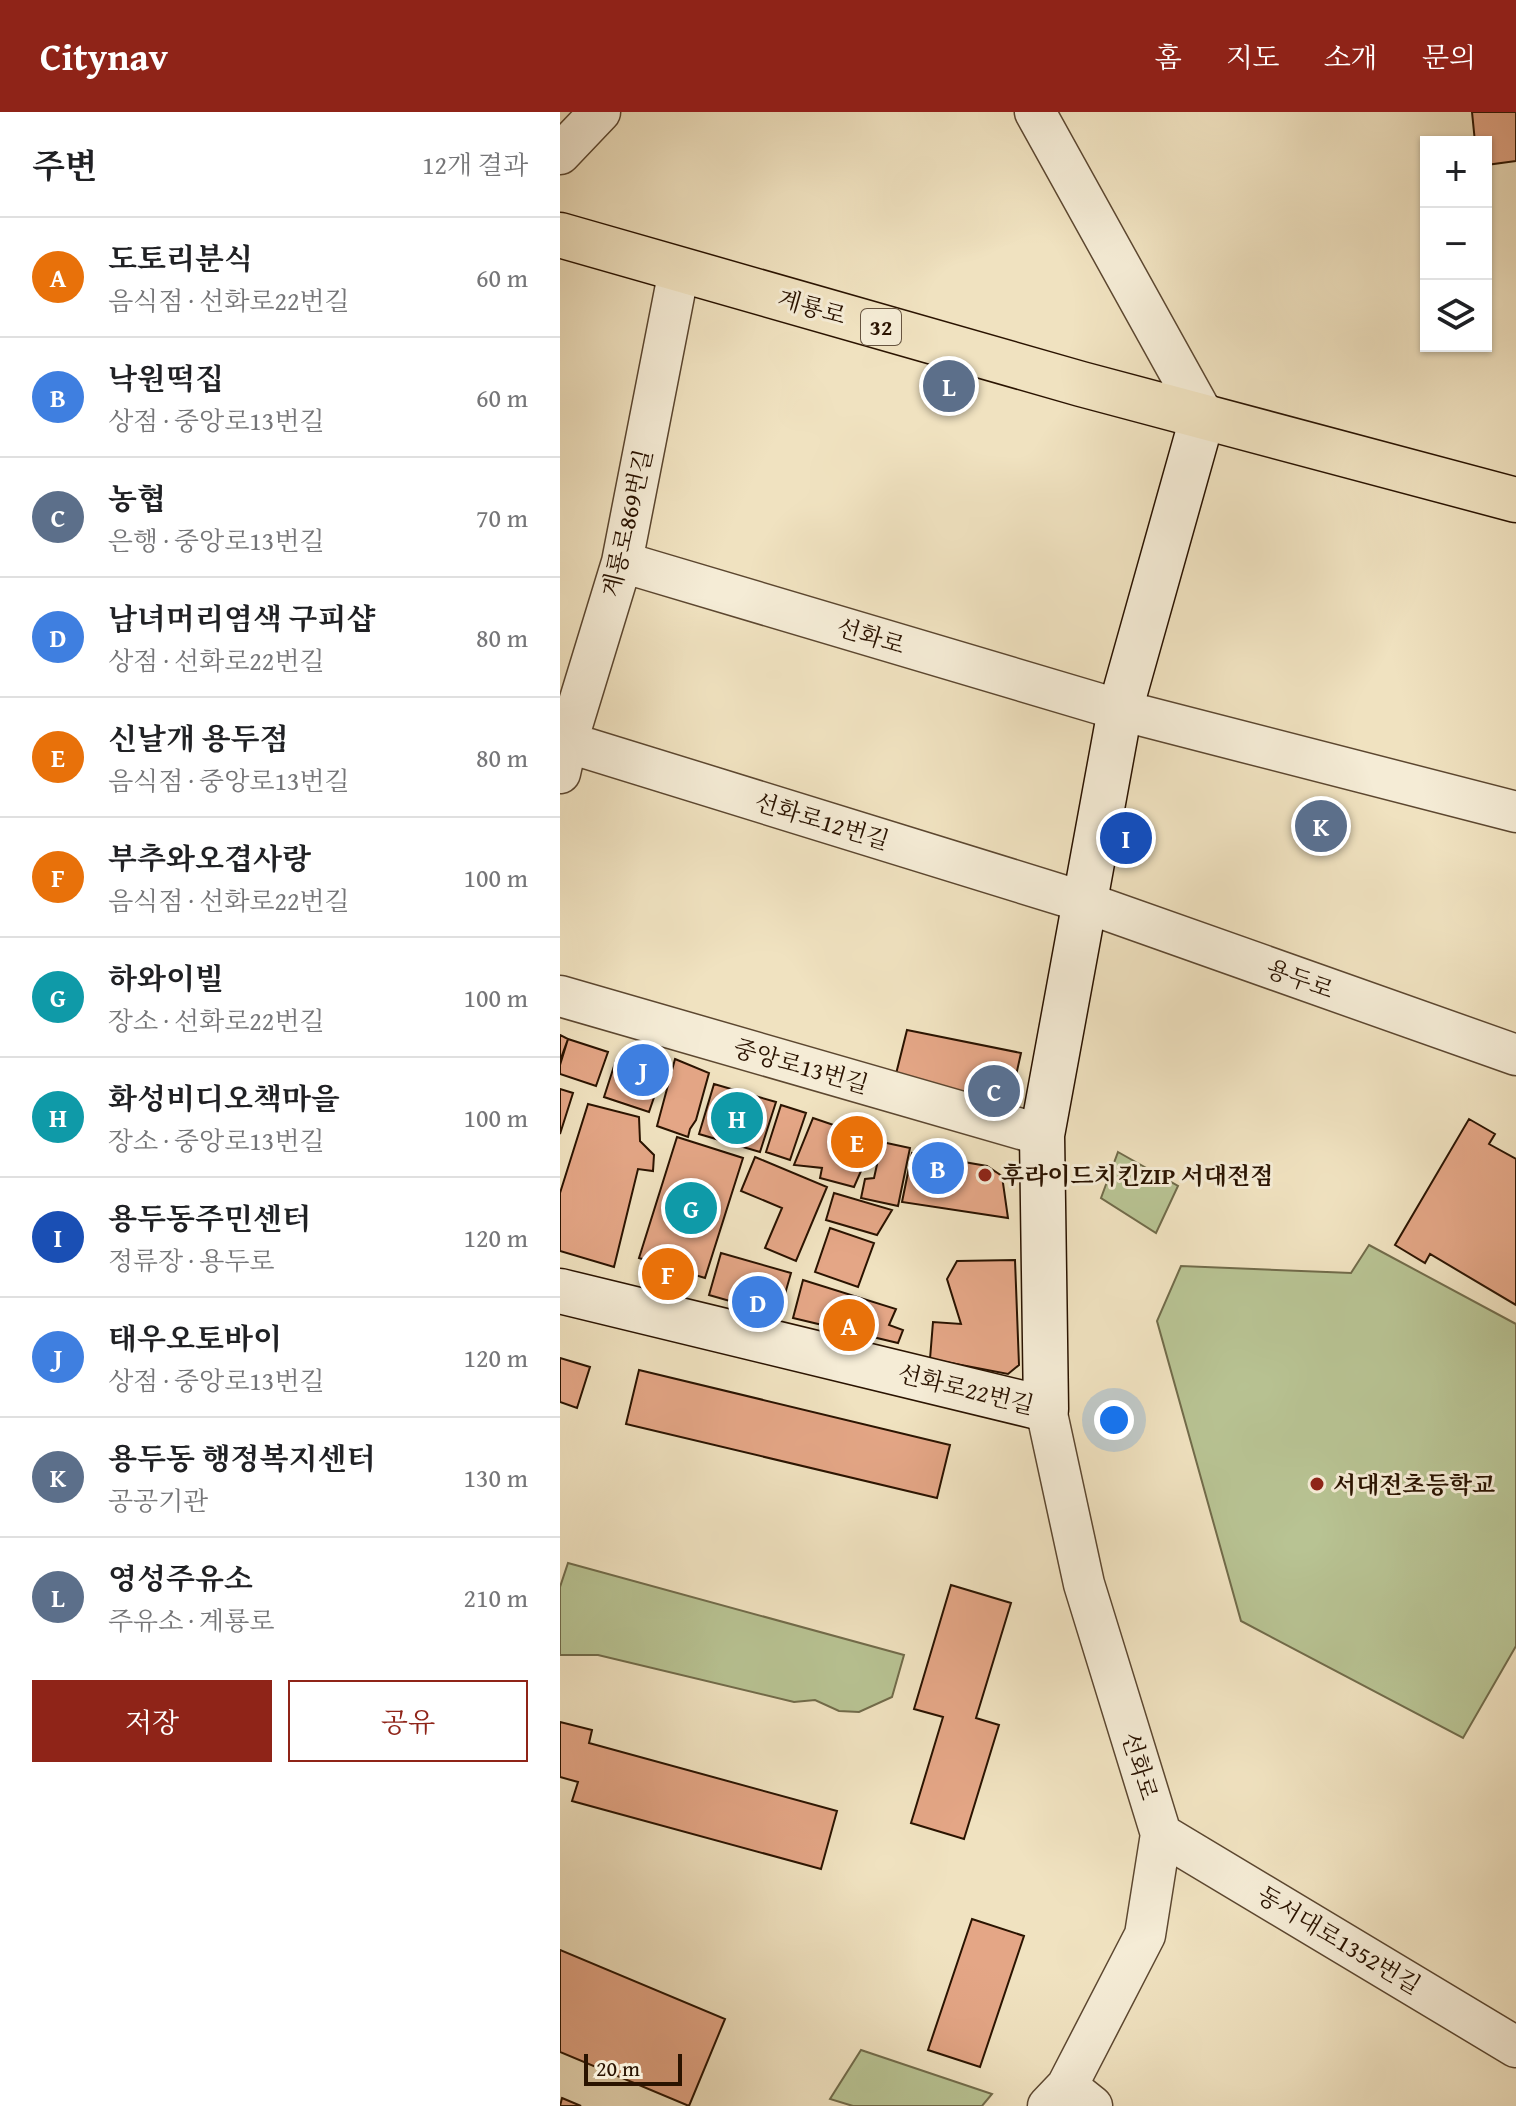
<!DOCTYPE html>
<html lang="ko">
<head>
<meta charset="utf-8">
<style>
	:root { --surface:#fff; --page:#f6f6f6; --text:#202124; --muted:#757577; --line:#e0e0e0; --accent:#8f2418 }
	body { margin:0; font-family:"Gentium Book Plus","Noto Serif KR",serif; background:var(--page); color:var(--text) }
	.controls { position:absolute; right:24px; top:24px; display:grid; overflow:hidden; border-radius:0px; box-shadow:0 2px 6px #0004 }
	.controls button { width:72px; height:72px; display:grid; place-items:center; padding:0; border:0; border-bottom:2px solid var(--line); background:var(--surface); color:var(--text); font:40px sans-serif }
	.scale { position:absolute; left:24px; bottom:20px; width:98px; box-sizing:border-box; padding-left:8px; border:4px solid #2a1300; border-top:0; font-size:22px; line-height:28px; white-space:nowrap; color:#2a1300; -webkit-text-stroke:6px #f5ecd6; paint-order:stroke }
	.you { position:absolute; left:554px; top:1308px; width:28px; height:28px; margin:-20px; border:6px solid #fff; border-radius:50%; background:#1a73e8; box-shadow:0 0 0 12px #1a73e833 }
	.badge { display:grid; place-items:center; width:52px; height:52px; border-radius:50%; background:var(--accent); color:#fff; font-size:26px; font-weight:700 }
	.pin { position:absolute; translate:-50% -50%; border:4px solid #fff; box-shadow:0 2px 8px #0006 }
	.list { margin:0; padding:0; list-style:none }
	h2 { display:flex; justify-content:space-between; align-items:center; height:104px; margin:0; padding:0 32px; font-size:34px }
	h2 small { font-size:26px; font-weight:400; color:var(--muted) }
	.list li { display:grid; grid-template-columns:52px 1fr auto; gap:24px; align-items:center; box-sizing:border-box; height:120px; padding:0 32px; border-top:2px solid var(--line) }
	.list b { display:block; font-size:30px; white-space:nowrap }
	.list p { margin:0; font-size:26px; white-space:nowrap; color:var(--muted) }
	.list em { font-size:26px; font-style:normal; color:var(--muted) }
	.actions { display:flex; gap:16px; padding:24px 32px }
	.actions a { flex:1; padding:18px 0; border:2px solid var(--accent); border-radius:0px; text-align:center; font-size:28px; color:var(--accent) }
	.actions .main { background:var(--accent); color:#fff }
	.icon { flex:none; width:44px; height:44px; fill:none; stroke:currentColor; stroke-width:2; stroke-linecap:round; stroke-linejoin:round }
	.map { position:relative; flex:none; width:956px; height:1994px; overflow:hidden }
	header { display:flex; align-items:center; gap:48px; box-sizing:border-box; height:112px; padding:0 40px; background:var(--accent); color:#fff }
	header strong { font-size:38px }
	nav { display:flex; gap:44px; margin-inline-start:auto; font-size:28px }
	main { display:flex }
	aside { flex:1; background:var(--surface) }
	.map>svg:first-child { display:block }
</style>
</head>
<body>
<header>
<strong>Citynav</strong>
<nav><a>홈</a><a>지도</a><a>소개</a><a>문의</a></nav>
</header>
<main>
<aside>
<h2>주변<small>12개 결과</small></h2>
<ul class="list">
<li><span class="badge" style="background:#e8710a">A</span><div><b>도토리분식</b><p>음식점 · 선화로22번길</p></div><em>60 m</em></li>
<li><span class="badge" style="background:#3f7fe0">B</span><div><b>낙원떡집</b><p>상점 · 중앙로13번길</p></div><em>60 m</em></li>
<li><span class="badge" style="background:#5c6f8a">C</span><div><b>농협</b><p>은행 · 중앙로13번길</p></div><em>70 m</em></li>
<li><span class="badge" style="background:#3f7fe0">D</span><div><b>남녀머리염색 구피샵</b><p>상점 · 선화로22번길</p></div><em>80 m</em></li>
<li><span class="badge" style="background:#e8710a">E</span><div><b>신날개 용두점</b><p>음식점 · 중앙로13번길</p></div><em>80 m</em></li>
<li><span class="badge" style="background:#e8710a">F</span><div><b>부추와오겹사랑</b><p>음식점 · 선화로22번길</p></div><em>100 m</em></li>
<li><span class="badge" style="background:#0f9aa8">G</span><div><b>하와이빌</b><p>장소 · 선화로22번길</p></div><em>100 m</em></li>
<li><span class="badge" style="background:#0f9aa8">H</span><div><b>화성비디오책마을</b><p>장소 · 중앙로13번길</p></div><em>100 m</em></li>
<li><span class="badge" style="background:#1a4fb4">I</span><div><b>용두동주민센터</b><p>정류장 · 용두로</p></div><em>120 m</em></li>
<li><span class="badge" style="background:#3f7fe0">J</span><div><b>태우오토바이</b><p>상점 · 중앙로13번길</p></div><em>120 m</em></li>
<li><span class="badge" style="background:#5c6f8a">K</span><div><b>용두동 행정복지센터</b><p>공공기관</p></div><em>130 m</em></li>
<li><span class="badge" style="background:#5c6f8a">L</span><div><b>영성주유소</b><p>주유소 · 계룡로</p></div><em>210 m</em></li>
</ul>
<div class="actions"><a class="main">저장</a><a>공유</a></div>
</aside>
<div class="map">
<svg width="956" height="1994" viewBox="0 0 956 1994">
	<rect width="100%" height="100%" fill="#f0e2c0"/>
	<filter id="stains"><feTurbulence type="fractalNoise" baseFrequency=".0025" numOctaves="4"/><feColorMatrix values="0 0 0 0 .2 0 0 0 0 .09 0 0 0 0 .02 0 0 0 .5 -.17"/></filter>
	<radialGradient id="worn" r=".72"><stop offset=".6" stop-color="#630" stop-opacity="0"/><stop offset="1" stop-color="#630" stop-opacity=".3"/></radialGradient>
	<!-- green -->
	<path fill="#b8c393" stroke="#716b4a" stroke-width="2" d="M558 1040 618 1074 596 1121 541 1086Z
		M809 1133 956 1212V1534L903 1626 681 1509 597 1209 621 1154 791 1161Z
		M8 1451 344 1543 332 1585 299 1600 279 1599 255 1588 234 1590 38 1543H0V1475Z
		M301 1938 432 1982 422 1994H293L270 1987Z"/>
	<!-- building -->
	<path fill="#e4a686" stroke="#2a1300" stroke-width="2" d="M912 0H956V49L926 53V30H915Z
		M347 918 461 941 451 986 441 995 334 970Z
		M0 923 8 927 0 949Z
		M8 927 48 940 36 974 0 962V953Z
		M115 947 149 961 136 1008 130 1017 128 1025 97 1014Z
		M56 948 76 955 78 948 104 956 89 1000 44 985Z
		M154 972 216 990 200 1040 139 1022Z
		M0 977 13 981 0 1022Z
		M28 992 79 1005 80 1029 94 1043 93 1059 78 1057 54 1155 0 1139V1081Z
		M221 993 246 1001 230 1048 206 1040Z
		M253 1006 315 1027 294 1075 260 1066 262 1056 234 1053Z
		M909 1007 935 1022 929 1032 956 1047V1193L870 1142 865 1151 835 1133Z
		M117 1025 183 1046 145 1166 79 1146Z
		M322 1030 350 1036 338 1094 301 1086 305 1067 314 1066Z
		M352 1041 427 1054 442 1064 448 1106 342 1090Z
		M195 1045 267 1075 236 1149 205 1136 222 1096 181 1079Z
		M274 1081 332 1098 317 1123 266 1108Z
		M270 1116 314 1131 298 1175 255 1160Z
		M161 1141 231 1161 219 1203 149 1183Z
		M455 1148 459 1253 448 1262 370 1247 373 1210 401 1212 387 1167 397 1149Z
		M243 1168 336 1197 329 1213 343 1218 338 1231 233 1206Z
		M0 1246 30 1255 17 1296 0 1290Z
		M79 1258 390 1333 377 1386 66 1312Z
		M391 1473 451 1491 416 1606 439 1613 404 1727 351 1711 383 1605 354 1597Z
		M0 1610 32 1618 29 1631 277 1699 261 1757 12 1689 18 1670 0 1665Z
		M412 1807 464 1824 420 1955 368 1938Z
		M0 1838 165 1907 129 1994 0 1940Z
		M2 1986 21 1994H0Z"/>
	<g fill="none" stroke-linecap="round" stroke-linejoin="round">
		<!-- street casing -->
		<g stroke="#5c4730" stroke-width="43">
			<path id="street" d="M475 0 643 303
				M0 42 40 0
				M62 450 560 598 956 700
				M0 628 524 790 956 943
				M0 661 7 630 62 450 119 158
				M0 884 482 1023
				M486 1297 524 1472 601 1722 585 1823 507 1974 488 1994
				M601 1722 956 1935
				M507 1974 532 1994"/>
		</g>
		<!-- secondary casing -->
		<g stroke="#2a1300" stroke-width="47">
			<path id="secondary" d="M0 1179 486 1297 482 1023 560 598 643 303"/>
		</g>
		<!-- primary casing -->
		<g stroke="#2a1300" stroke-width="47">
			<path id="primary" d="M0 123 521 272 956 388"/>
		</g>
		<!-- street -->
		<use href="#street" stroke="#f5ecd6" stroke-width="40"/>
		<!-- secondary -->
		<use href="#secondary" stroke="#f5ecd6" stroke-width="44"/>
		<!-- primary -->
		<use href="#primary" stroke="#f0e2c0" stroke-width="44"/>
	</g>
	<!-- markers -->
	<g fill="#8f2418" stroke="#f5ecd6" stroke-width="3">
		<circle cx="425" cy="1063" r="8"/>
		<circle cx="757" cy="1372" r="8"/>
	</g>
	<g text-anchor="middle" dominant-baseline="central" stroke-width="6" stroke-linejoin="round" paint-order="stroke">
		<!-- shield labels -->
		<rect fill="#f5ecd6" stroke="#675440" stroke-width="2" x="301" y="197" width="40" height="36" rx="6"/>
		<g font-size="22" font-weight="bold" fill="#2a1300">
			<text x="321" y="215">32</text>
		</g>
		<!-- street labels -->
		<g font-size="24" fill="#2a1300" stroke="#f5ecd6">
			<text transform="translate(252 195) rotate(16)">계룡로</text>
			<text transform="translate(67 411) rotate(-77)">계룡로869번길</text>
			<text transform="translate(311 524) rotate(17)">선화로</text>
			<text transform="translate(262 709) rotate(17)">선화로12번길</text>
			<text transform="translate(740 867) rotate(20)">용두로</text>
			<text transform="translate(241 954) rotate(16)">중앙로13번길</text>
			<text transform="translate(406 1277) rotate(14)">선화로22번길</text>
			<text transform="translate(580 1654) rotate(73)">선화로</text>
			<text transform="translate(779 1828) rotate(31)">동서대로1352번길</text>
		</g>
		<!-- poi labels -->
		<g font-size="24" font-weight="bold" fill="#2a1300" stroke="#f5ecd6" text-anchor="start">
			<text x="441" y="1063">후라이드치킨ZIP 서대전점</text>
			<text x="773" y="1372">서대전초등학교</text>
		</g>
	</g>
	<rect width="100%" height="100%" filter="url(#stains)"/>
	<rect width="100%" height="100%" fill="url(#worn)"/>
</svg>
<div class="controls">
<button>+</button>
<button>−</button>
<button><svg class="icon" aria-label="layers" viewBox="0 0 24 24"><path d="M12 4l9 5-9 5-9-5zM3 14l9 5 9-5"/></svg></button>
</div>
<div class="scale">20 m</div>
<div class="you"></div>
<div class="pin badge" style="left:289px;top:1213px;background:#e8710a">A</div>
<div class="pin badge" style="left:378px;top:1056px;background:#3f7fe0">B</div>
<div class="pin badge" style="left:434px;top:979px;background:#5c6f8a">C</div>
<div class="pin badge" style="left:198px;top:1190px;background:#3f7fe0">D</div>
<div class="pin badge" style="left:297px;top:1030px;background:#e8710a">E</div>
<div class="pin badge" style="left:108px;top:1162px;background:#e8710a">F</div>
<div class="pin badge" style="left:131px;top:1096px;background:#0f9aa8">G</div>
<div class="pin badge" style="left:177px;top:1006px;background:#0f9aa8">H</div>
<div class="pin badge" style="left:566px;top:726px;background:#1a4fb4">I</div>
<div class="pin badge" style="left:83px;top:958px;background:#3f7fe0">J</div>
<div class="pin badge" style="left:761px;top:714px;background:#5c6f8a">K</div>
<div class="pin badge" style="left:389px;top:274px;background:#5c6f8a">L</div>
</div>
</main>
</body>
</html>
